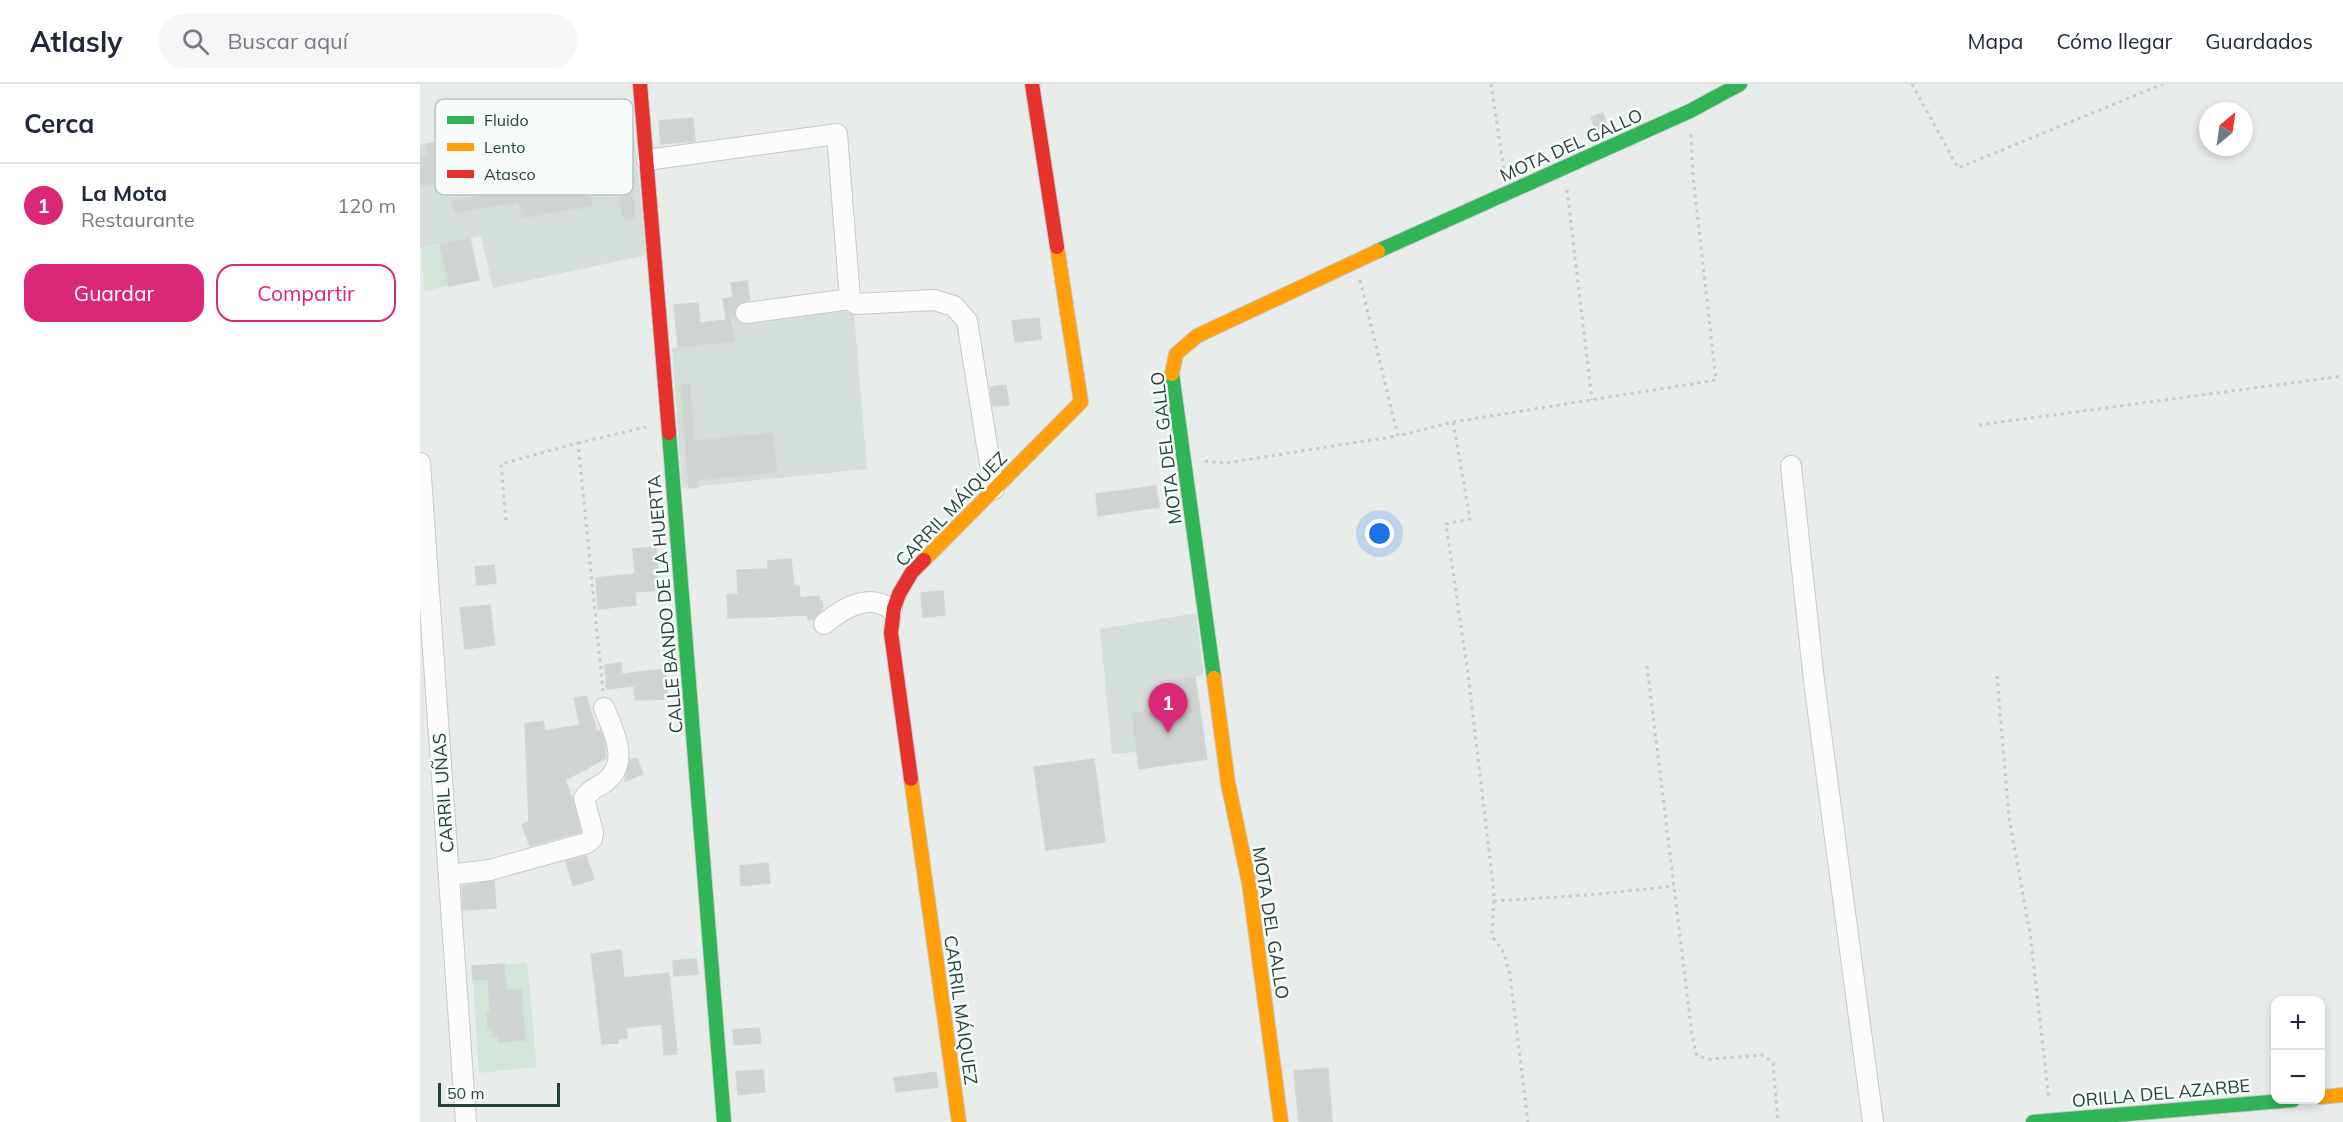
<!DOCTYPE html>
<html lang="es">
<head>
<meta charset="utf-8">
<style>
	:root { --surface:#fff; --page:#f6f6f7; --text:#1f2937; --muted:#747a83; --line:#e0e1e3; --accent:#db2777 }
	body { margin:0; font-family:Mulish,sans-serif; background:var(--page); color:var(--text) }
	.controls { position:absolute; right:18px; bottom:18px; display:grid; overflow:hidden; border-radius:12px; box-shadow:0 3px 9px #0003 }
	.controls button { width:54px; height:54px; display:grid; place-items:center; padding:0; border:0; border-bottom:2px solid var(--line); background:var(--surface); color:var(--text); font:30px sans-serif }
	.compass { position:absolute; left:1779px; top:18px; width:54px; height:54px; border-radius:50%; background:var(--surface); box-shadow:0 3px 9px #0003; rotate:29deg }
	.scale { position:absolute; left:18px; bottom:15px; width:122px; box-sizing:border-box; padding-left:6px; border:3px solid #24423a; border-top:0; font-size:16px; line-height:21px; white-space:nowrap; color:#24423a; -webkit-text-stroke:4px #f7fbf9; paint-order:stroke }
	.you { position:absolute; left:960px; top:450px; width:21px; height:21px; margin:-15px; border:4px solid #fff; border-radius:50%; background:#1a73e8; box-shadow:0 0 0 9px #1a73e833 }
	.badge { display:grid; place-items:center; width:39px; height:39px; border-radius:50%; background:var(--accent); color:#fff; font-size:20px; font-weight:700 }
	.pin { position:absolute; translate:-50% -50px; filter:drop-shadow(0 2px 3px #0008) }
	.pin::after { content:''; position:absolute; top:32px; width:21px; height:18px; background:inherit; clip-path:polygon(0 0,100% 0,50% 100%) }
	.list { margin:0; padding:0; list-style:none }
	h2 { display:flex; justify-content:space-between; align-items:center; height:78px; margin:0; padding:0 24px; font-size:26px }
	h2 small { font-size:20px; font-weight:400; color:var(--muted) }
	.list li { display:grid; grid-template-columns:39px 1fr auto; gap:18px; align-items:center; box-sizing:border-box; height:84px; padding:0 24px; border-top:2px solid var(--line) }
	.list b { display:block; font-size:22px; white-space:nowrap }
	.list p { margin:0; font-size:20px; white-space:nowrap; color:var(--muted) }
	.list em { font-size:20px; font-style:normal; color:var(--muted) }
	.actions { display:flex; gap:12px; padding:18px 24px }
	.actions a { flex:1; padding:14px 0; border:2px solid var(--accent); border-radius:18px; text-align:center; font-size:21px; color:var(--accent) }
	.actions .main { background:var(--accent); color:#fff }
	.icon { flex:none; width:33px; height:33px; fill:none; stroke:currentColor; stroke-width:2; stroke-linecap:round; stroke-linejoin:round }
	.map { position:relative; flex:none; width:1923px; height:1038px; overflow:hidden }
	header { display:flex; align-items:center; gap:36px; box-sizing:border-box; height:84px; padding:0 30px; background:var(--surface); border-bottom:2px solid var(--line) }
	header strong { font-size:28px }
	nav { display:flex; gap:33px; margin-inline-start:auto; font-size:21px }
	.search { width:420px; height:54px; background:var(--page); display:flex; align-items:center; gap:15px; box-sizing:border-box; padding:0 21px; border-radius:33px; color:var(--muted); font-size:22px }
	main { display:flex }
	aside { flex:1; background:var(--surface) }
	.map>svg:first-child { display:block }
</style>
</head>
<body>
<header>
<strong>Atlasly</strong>
<div class="search"><svg class="icon" aria-label="search" viewBox="0 0 24 24"><circle cx="10" cy="10" r="6"/><path d="M15 15l6 6"/></svg>Buscar aquí</div>
<nav><a>Mapa</a><a>Cómo llegar</a><a>Guardados</a></nav>
</header>
<main>
<aside>
<h2>Cerca<small></small></h2>
<ul class="list">
<li><span class="badge">1</span><div><b>La Mota</b><p>Restaurante</p></div><em>120 m</em></li>
</ul>
<div class="actions"><a class="main">Guardar</a><a>Compartir</a></div>
</aside>
<div class="map">
<svg width="1923" height="1038" viewBox="0 0 1923 1038">
	<rect width="100%" height="100%" fill="#e8edeb"/>
	<!-- built -->
	<path fill="#d6dedb" d="M211 24 227 171 73 204 61 152 0 164V61Z
		M405 222 434 229 447 385 262 404 252 264 315 257 313 235Z
		M776 529 784 591 742 598 746 626 712 631 716 668 692 670 680 545Z"/>
	<!-- green -->
	<path fill="#d1e6d8" d="M20 161 29 202 4 207 1 164Z
		M107 879 117 983 59 989 52 882Z"/>
	<!-- building -->
	<path fill="#cfd4d2" stroke="#d1d6d4" stroke-width="1.5" d="M1183 29 1188 45 1177 49 1171 33Z
		M159 33 161 43 165 42 173 88 166 89 172 122 102 134 99 118 34 129 32 117 59 112 54 83 21 88 23 98 0 102V74L8 73 6 60 24 57 26 66 50 63 104 53 103 43Z
		M273 34 275 57 241 60 239 37Z
		M213 110 215 134 204 136 199 114Z
		M50 154 59 196 29 202 20 161Z
		M327 197 330 216 318 220 315 225 316 235H311L315 257 258 263 254 221 278 219 280 239 306 236 303 215 313 213 311 199Z
		M619 234 621 255 595 258 592 237Z
		M270 300 274 357 352 349 357 388 277 396 278 403 269 404 261 301Z
		M586 301 589 321 573 322 570 303Z
		M736 402 739 423 678 432 676 410Z
		M236 463 240 506 215 508 216 521 178 525 176 494 215 490 213 465Z
		M371 475 374 502H379L380 514 399 512 400 517H402L403 525 393 535 388 536V531L308 534 307 511 318 510 317 486 348 485V477Z
		M74 481 76 499 57 501 55 483Z
		M523 507 525 531 503 533 501 509Z
		M70 521 75 561 45 565 40 524Z
		M201 579 202 590 245 585 248 615 215 616 214 602 187 605 185 581Z
		M775 593 787 675 719 685 712 630 746 626 741 598Z
		M166 612 177 647 180 646 184 656 186 672V674L145 696 152 715 161 748 110 762 102 741 109 738 105 640 123 637 125 647 160 641 154 614Z
		M217 674 223 690 205 697 210 676Z
		M674 675 685 758 626 766 614 683Z
		M166 772 174 795 153 802 146 777Z
		M348 779 350 799 321 802 320 782Z
		M74 797 76 824 43 826 42 802Z
		M201 866 204 894 249 889 257 970 244 971 242 940 206 944 207 954 197 955 198 959 182 960 171 870Z
		M276 875 278 890 254 892 253 877Z
		M84 880 86 906 101 905 105 956 79 958 78 953H72V944H68L67 929H70L68 895 53 896 52 882Z
		M339 944 341 959 314 961 313 946Z
		M908 984 912 1038H879L874 987Z
		M343 986 345 1008 318 1011 316 988Z
		M516 988 518 1003 476 1008 474 994Z"/>
	<g fill="none" stroke-linecap="round" stroke-linejoin="round">
		<!-- street casing -->
		<g stroke="#c5cac8" stroke-width="22">
			<path id="street" d="M227 76 417 50 430 215 436 220 514 216 534 222 547 237 574 405
				M326 229 430 215
				M0 379 46 1038
				M1371 382 1394 597 1453 1038
				M404 540C423 524 449 508 472 526
				M29 791 70 786 167 759 172 755 173 748 164 714C170 705 177 704 185 698 211 679 193 646 184 624"/>
		</g>
		<!-- fast casing -->
		<g stroke="#c3cbc8" stroke-width="16">
			<path id="fast" d="M958 167 1270 27 1320 0
				M752 290 794 594
				M249 349 304 1038
				M1613 1038 1873 1016"/>
		</g>
		<!-- slow casing -->
		<g stroke="#c3cbc8" stroke-width="16">
			<path id="slow" d="M752 290 756 270 777 252 958 167
				M504 476 661 318 637 163
				M794 594 808 699 829 799 861 1038
				M491 695 539 1038
				M1900 1013 1923 1011"/>
		</g>
		<!-- jam casing -->
		<g stroke="#c3cbc8" stroke-width="16">
			<path id="jam" d="M220 0 249 349
				M612 0 637 163
				M491 695 471 549 474 524 479 510 492 488 504 476"/>
		</g>
		<!-- path -->
		<path stroke="#c3ccca" stroke-width="3" stroke-dasharray="3 4.5" stroke-linecap="butt" d="M1071 0 1084 87
			M1492 0 1538 84 1743 0
			M1147 106 1172 316
			M940 196 978 352 1033 338 1050 435 1026 440 1048 590 1074 809 1072 852 1084 869 1090 891 1108 1038
			M1033 338 1296 296 1273 92 1271 49
			M1559 341 1923 292
			M158 359 226 343
			M785 377 805 379 977 352
			M86 436 81 380 158 359 183 607
			M1227 582 1272 951 1277 972 1290 975 1344 971 1353 980 1358 1038
			M1577 592 1589 734 1610 849 1629 1015
			M1074 817 1169 811 1254 802"/>
		<!-- street -->
		<use href="#street" stroke="#fcfcfc" stroke-width="20"/>
		<!-- fast -->
		<use href="#fast" stroke="#30b455" stroke-width="14"/>
		<!-- slow -->
		<use href="#slow" stroke="#ff9f0a" stroke-width="14"/>
		<!-- jam -->
		<use href="#jam" stroke="#e5322d" stroke-width="14"/>
	</g>
	<g text-anchor="middle" dominant-baseline="central" stroke-width="5" stroke-linejoin="round" paint-order="stroke">
		<!-- street labels -->
		<g font-size="18" fill="#24423a" stroke="#f7fbf9">
			<text transform="translate(1151 61) rotate(-24)">MOTA DEL GALLO</text>
			<text transform="translate(746 364) rotate(-97)">MOTA DEL GALLO</text>
			<text transform="translate(531 425) rotate(-46)">CARRIL MÁIQUEZ</text>
			<text transform="translate(245 520) rotate(-95)">CALLE BANDO DE LA HUERTA</text>
			<text transform="translate(23 709) rotate(-94)">CARRIL UÑAS</text>
			<text transform="translate(851 839) rotate(81)">MOTA DEL GALLO</text>
			<text transform="translate(541 926) rotate(82)">CARRIL MÁIQUEZ</text>
			<text transform="translate(1741 1009) rotate(-5)">ORILLA DEL AZARBE</text>
		</g>
	</g>
	<!-- legend -->
	<rect x="15" y="15" width="198" height="96" rx="9" fill="#f7fbf9" stroke="#b8c4c0" stroke-width="1.5"/>
	<rect x="27" y="32" width="27" height="8" fill="#30b455"/>
	<rect x="27" y="59" width="27" height="8" fill="#ff9f0a"/>
	<rect x="27" y="86" width="27" height="8" fill="#e5322d"/>
	<g font-size="16" fill="#24423a">
		<text x="64" y="42">Fluido</text>
		<text x="64" y="69">Lento</text>
		<text x="64" y="96">Atasco</text>
	</g>
</svg>
<div class="controls">
<button>+</button>
<button>−</button>
</div>
<svg class="compass" viewBox="-18 -18 36 36"><path d="M0-13l5 13h-10z" fill="#e53935"/><path d="M0 13l5-13h-10z" fill="#747a83"/></svg>
<div class="scale">50 m</div>
<div class="you"></div>
<div class="pin badge" style="left:748px;top:649px">1</div>
</div>
</main>
</body>
</html>
